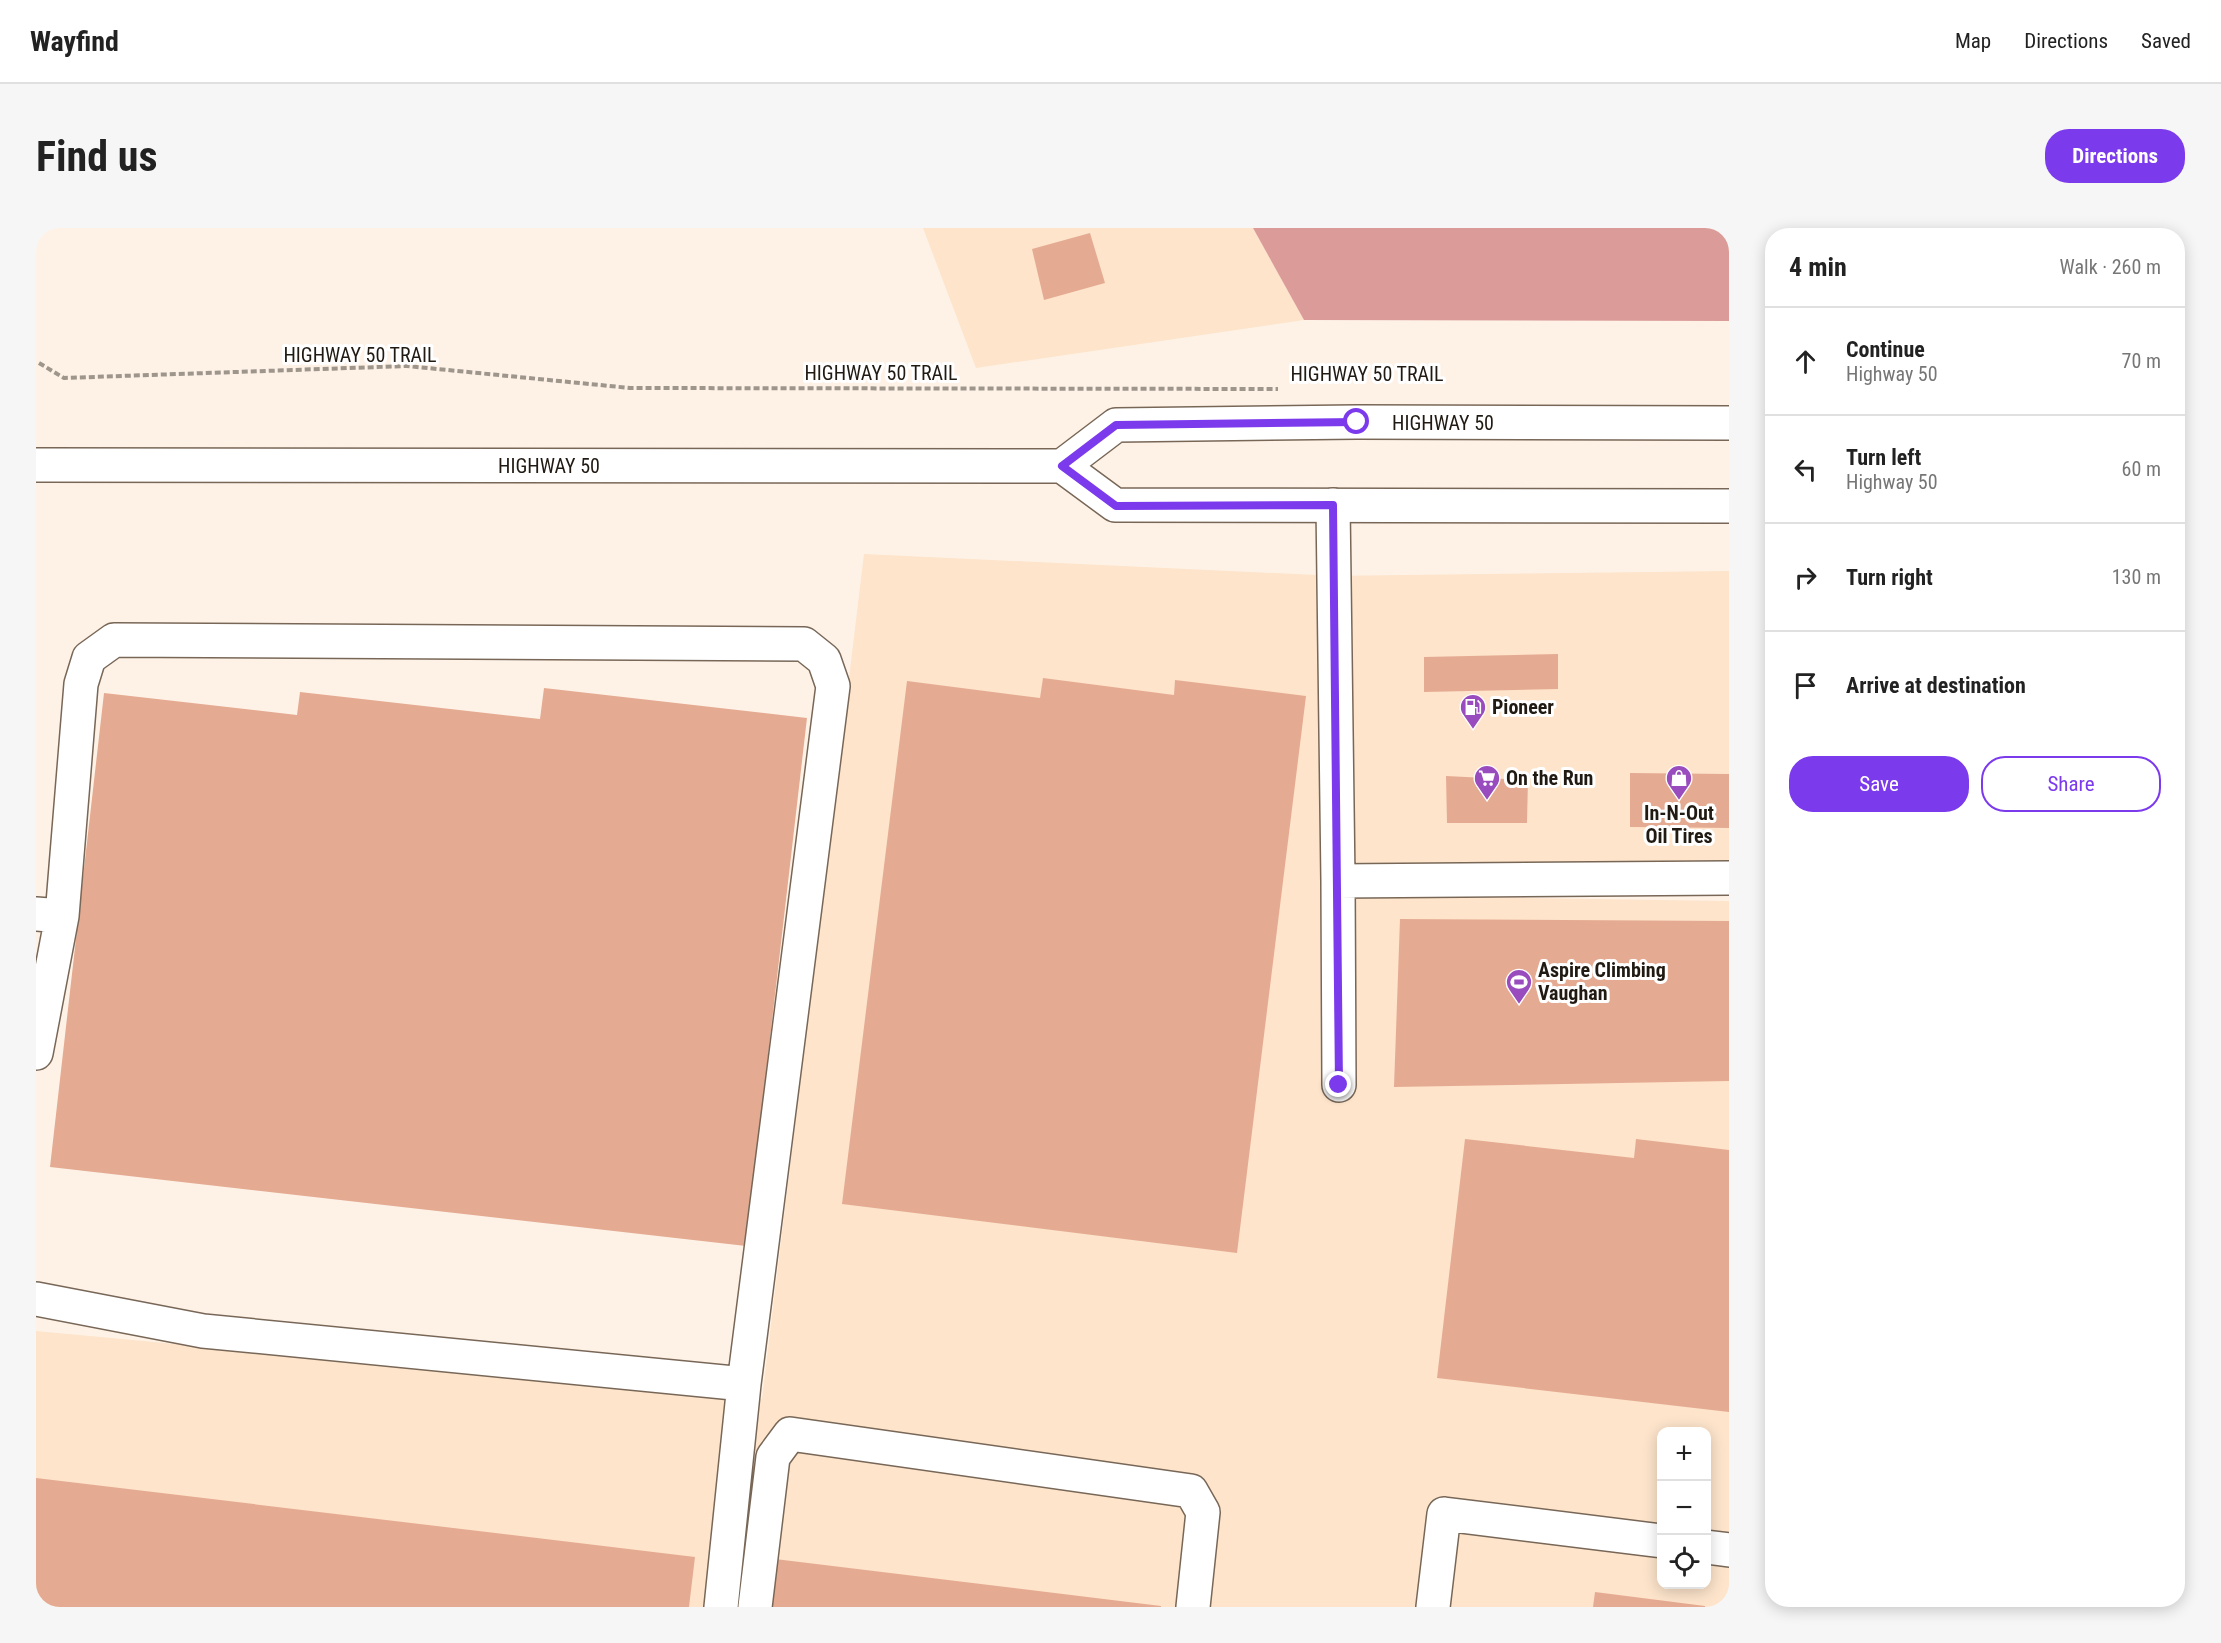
<!DOCTYPE html>
<html lang="en">
<head>
<meta charset="utf-8">
<style>
	:root { --surface:#fff; --page:#f6f6f6; --text:#222; --muted:#767676; --line:#e0e0e0; --accent:#7c3aed }
	body { margin:0; font-family:"Roboto Condensed",sans-serif; background:var(--page); color:var(--text) }
	.controls { position:absolute; right:18px; bottom:18px; display:grid; overflow:hidden; border-radius:12px; box-shadow:0 3px 15px #0003 }
	.controls button { width:54px; height:54px; display:grid; place-items:center; padding:0; border:0; border-bottom:2px solid var(--line); background:var(--surface); color:var(--text); font:30px sans-serif }
	.stop { position:absolute; width:18px; height:18px; margin:-14px; border:4px solid #7c3aed; border-radius:50%; background:#fff }
	.stop.end { background:#7c3aed; border-color:#fff; box-shadow:0 2px 6px #0008 }
	.list { margin:0; padding:0; list-style:none }
	h2 { display:flex; justify-content:space-between; align-items:center; height:78px; margin:0; padding:0 24px; font-size:26px }
	h2 small { font-size:20px; font-weight:400; color:var(--muted) }
	.list li { display:grid; grid-template-columns:39px 1fr auto; gap:18px; align-items:center; box-sizing:border-box; height:108px; padding:0 24px; border-top:2px solid var(--line) }
	.list b { display:block; font-size:22px; white-space:nowrap }
	.list p { margin:0; font-size:20px; white-space:nowrap; color:var(--muted) }
	.list em { font-size:20px; font-style:normal; color:var(--muted) }
	.actions { display:flex; gap:12px; padding:18px 24px }
	.actions a { flex:1; padding:14px 0; border:2px solid var(--accent); border-radius:24px; text-align:center; font-size:21px; color:var(--accent) }
	.actions .main { background:var(--accent); color:#fff }
	.icon { flex:none; width:33px; height:33px; fill:none; stroke:currentColor; stroke-width:2; stroke-linecap:round; stroke-linejoin:round }
	.map { position:relative; flex:none; width:1693px; height:1379px; overflow:hidden; border-radius:24px }
	header { display:flex; align-items:center; gap:36px; box-sizing:border-box; height:84px; padding:0 30px; background:var(--surface); border-bottom:2px solid var(--line) }
	header strong { font-size:28px }
	nav { display:flex; gap:33px; margin-inline-start:auto; font-size:21px }
	.intro { display:flex; align-items:center; justify-content:space-between; box-sizing:border-box; height:144px; padding:0 36px }
	h1 { margin:0; font-size:42px }
	.button { padding:15px 27px; border-radius:24px; background:var(--accent); color:#fff; font-size:21px; font-weight:700 }
	main { display:flex; gap:36px; padding:0 36px }
	aside { flex:1; background:var(--surface); border-radius:24px; box-shadow:0 3px 15px #0003 }
	.map>svg:first-child { display:block }
</style>
</head>
<body>
<header>
<strong>Wayfind</strong>
<nav><a>Map</a><a>Directions</a><a>Saved</a></nav>
</header>
<div class="intro"><h1>Find us</h1><a class="button">Directions</a></div>
<main>
<div class="map">
<svg width="1693" height="1379" viewBox="0 0 1693 1379">
	<rect width="100%" height="100%" fill="#fef2e7"/>
	<!-- built -->
	<path fill="#fde4cb" fill-rule="evenodd" d="M887 0H1217L1268 92 940 140Z
		M828 326 1281 347 1293 667 1693 673V1379H0V1103L726 1171ZM1626 1204H1670V1356H1626Z
		M1693 343V667L1299 660 1288 348Z"/>
	<!-- forest -->
	<path fill="#db9c99" d="M1217 0H1693V93L1268 92Z"/>
	<!-- building -->
	<path fill="#e5ab92" d="M1054 5 1069 55 1008 72 996 21Z
		M1522 426V461L1388 464V429Z
		M1007 450 1138 467 1139 452 1270 468 1201 1025 806 976 871 453 1004 470Z
		M508 460 771 490 710 1018 14 939 68 465 261 487 264 464 504 491Z
		M1594 545 1693 546V600L1594 599Z
		M1410 548 1492 552 1491 595H1411Z
		M1364 691 1693 693V853L1358 859Z
		M1429 911 1598 930 1600 911 1693 922V1184L1401 1150Z
		M0 1250 659 1329 653 1379H0Z
		M739 1331 1125 1378V1379H733Z
		M1559 1364 1669 1378V1379H1557Z"/>
	<g fill="none" stroke-linecap="round" stroke-linejoin="round">
		<!-- minor casing -->
		<g stroke="#786757" stroke-width="36">
			<path id="minor" d="M1297 277 1302 653 1693 650
				M1302 653 1303 857
				M0 686 26 688 0 825
				M26 688 45 456 53 430 78 412 768 416 788 432 797 458 708 1156 685 1379
				M0 1071 167 1103 708 1156
				M1670 1319 1693 1322
				M719 1379 737 1229 754 1206 1155 1263 1167 1284 1157 1379
				M1397 1379 1408 1286 1626 1313"/>
		</g>
		<!-- major casing -->
		<g stroke="#786757" stroke-width="36">
			<path id="major" d="M0 237 1026 238 1080 197 1321 194 1693 195
				M1026 238 1079 277 1693 278"/>
		</g>
		<!-- path -->
		<path stroke="#9e958b" stroke-width="4" stroke-dasharray="6 3" stroke-linecap="butt" d="M3 135 28 150 371 138 594 160 1242 161"/>
		<!-- minor -->
		<use href="#minor" stroke="#fff" stroke-width="33"/>
		<!-- major -->
		<use href="#major" stroke="#fff" stroke-width="33"/>
	</g>
	<g fill="none" stroke-linecap="round" stroke-linejoin="round">
		<!-- route -->
		<path stroke="#7c3aed" stroke-width="8" d="M1303 857 1297 277 1080 278 1026 238 1080 197 1321 194"/>
	</g>
	<!-- icons -->
	<defs>
		<g id="fuel-pin" transform="scale(1.35)"><path d="M0 17L-7.5 6A9.5 9.5 0 1 1 7.5 6Z" fill="#994cbd" stroke="#fff"/><path d="M-5.5-6h7V0h2V4h1.3V-2.5L3-4.5l.8-.8L6-3V5H2.5V1h-1V6h-7ZM-4.2-4.7v3.2H.2V-4.7Z" fill="#fff"/></g>
		<g id="supermarket-pin" transform="scale(1.35)"><path d="M0 17L-7.5 6A9.5 9.5 0 1 1 7.5 6Z" fill="#994cbd" stroke="#fff"/><path d="M-6-5.5h2.5l.6 2H6L4.5 2H-2.5L-4.4-4H-6ZM-1.5 3.2a1.3 1.3 0 1 0 .1 0ZM3 3.2a1.3 1.3 0 1 0 .1 0Z" fill="#fff"/></g>
		<g id="shop-pin" transform="scale(1.35)"><path d="M0 17L-7.5 6A9.5 9.5 0 1 1 7.5 6Z" fill="#994cbd" stroke="#fff"/><path d="M-5-2.5h2.3a2.7 3.5 0 0 1 5.4 0H5L5.5 6h-11ZM-1.5-2.5h3a1.5 2.3 0 0 0-3 0Z" fill="#fff"/></g>
		<g id="stadium-pin" transform="scale(1.35)"><path d="M0 17L-7.5 6A9.5 9.5 0 1 1 7.5 6Z" fill="#994cbd" stroke="#fff"/><path d="M0-5a6.5 5 0 1 0 0 10a6.5 5 0 1 0 0-10ZM-3.5-1.8h7v3.6h-7Z" fill="#fff"/></g>
	</defs>
	<g fill-rule="evenodd">
		<use href="#fuel-pin" x="1437" y="479"/>
		<use href="#supermarket-pin" x="1451" y="550"/>
		<use href="#shop-pin" x="1643" y="550"/>
		<use href="#stadium-pin" x="1483" y="754"/>
	</g>
	<g text-anchor="middle" dominant-baseline="central" stroke-width="6" stroke-linejoin="round" paint-order="stroke">
		<!-- street labels -->
		<g font-size="20" fill="#201a13" stroke="#fff">
			<text x="324" y="127">HIGHWAY 50 TRAIL</text>
			<text x="845" y="145">HIGHWAY 50 TRAIL</text>
			<text x="1331" y="146">HIGHWAY 50 TRAIL</text>
			<text x="1407" y="195">HIGHWAY 50</text>
			<text x="513" y="238">HIGHWAY 50</text>
		</g>
		<!-- poi labels -->
		<g font-size="20" font-weight="bold" fill="#201a13" stroke="#fff" text-anchor="start">
			<text x="1456" y="479">Pioneer</text>
			<text x="1470" y="550">On the Run</text>
			<text x="1643" y="585" text-anchor="middle">In-N-Out<tspan x="1643" dy="23">Oil Tires</tspan></text>
			<text x="1502" y="742">Aspire Climbing<tspan x="1502" dy="23">Vaughan</tspan></text>
		</g>
	</g>
</svg>
<div class="controls">
<button>+</button>
<button>−</button>
<button><svg class="icon" aria-label="locate" viewBox="0 0 24 24"><circle cx="12" cy="12" r="6"/><path d="M12 2v4M12 18v4M2 12h4M18 12h4"/></svg></button>
</div>
<div class="stop" style="left:1321px;top:194px"></div>
<div class="stop end" style="left:1303px;top:857px"></div>
</div>
<aside>
<h2>4 min<small>Walk · 260 m</small></h2>
<ul class="list">
<li><svg class="icon" aria-label="ahead" viewBox="0 0 24 24"><path d="M12 20V5M6 11l6-6 6 6"/></svg><div><b>Continue</b><p>Highway 50</p></div><em>70 m</em></li>
<li><svg class="icon" aria-label="left" viewBox="0 0 24 24"><path d="M17 20v-9H6M10 6l-5 5 5 5"/></svg><div><b>Turn left</b><p>Highway 50</p></div><em>60 m</em></li>
<li><svg class="icon" aria-label="right" viewBox="0 0 24 24"><path d="M7 20v-9h11M14 6l5 5-5 5"/></svg><div><b>Turn right</b></div><em>130 m</em></li>
<li><svg class="icon" aria-label="arrive" viewBox="0 0 24 24"><path d="M6 21V4h12l-3 4 3 4H6"/></svg><div><b>Arrive at destination</b></div></li>
</ul>
<div class="actions"><a class="main">Save</a><a>Share</a></div>
</aside>
</main>
</body>
</html>
